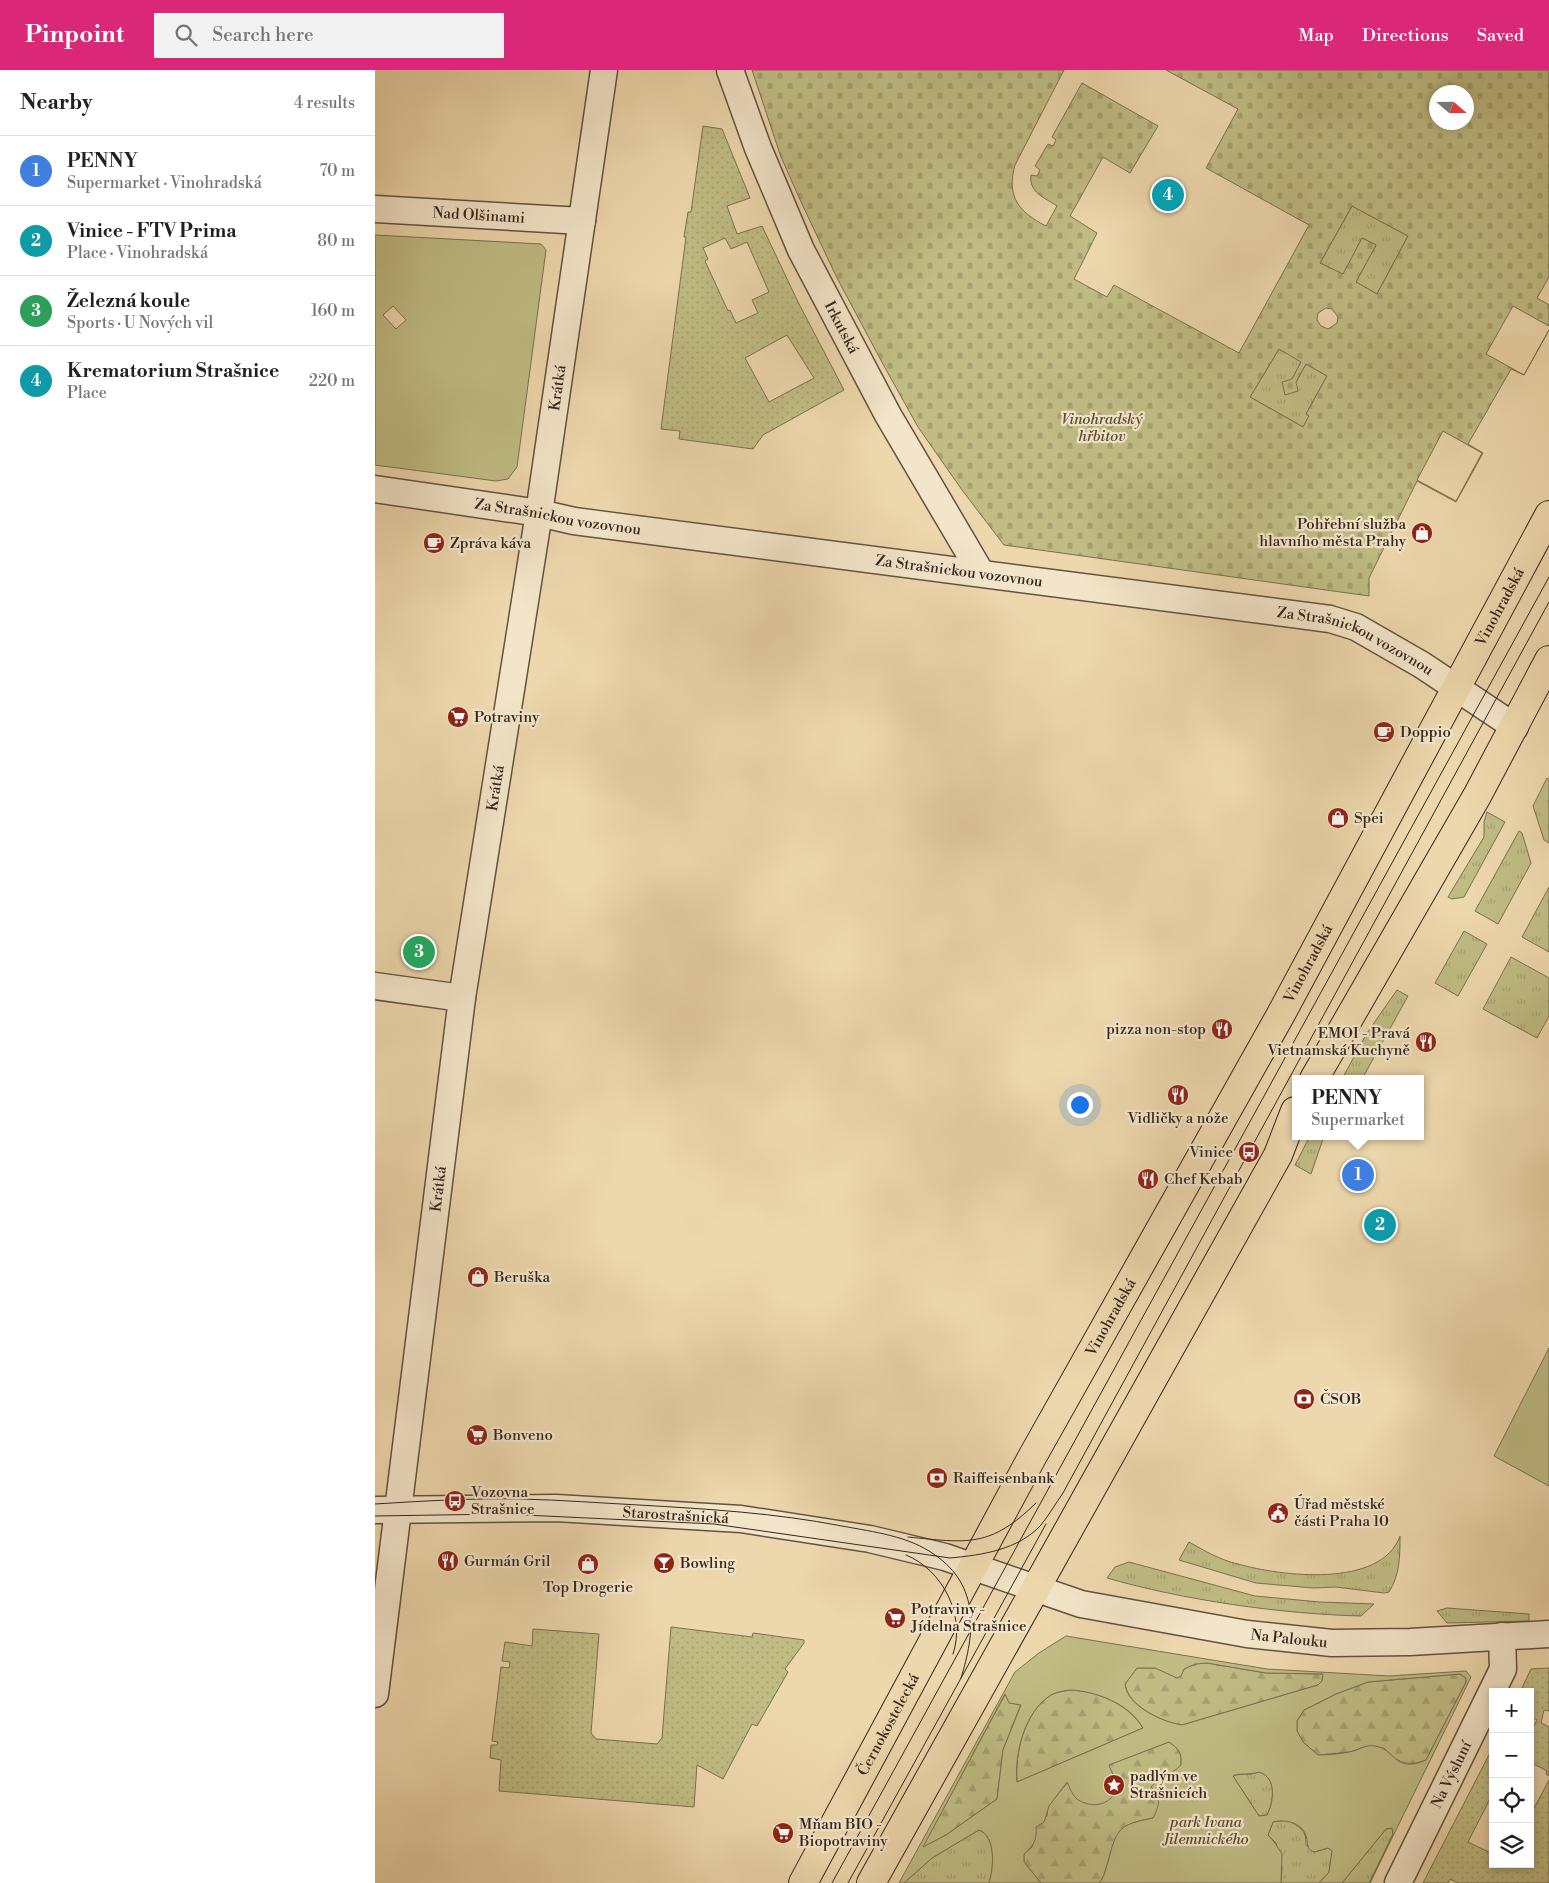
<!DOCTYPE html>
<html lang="en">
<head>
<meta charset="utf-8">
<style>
	:root { --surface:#fff; --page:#f2f2f2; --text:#202124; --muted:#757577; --line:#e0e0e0; --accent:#db2777 }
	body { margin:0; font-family:"Libre Bodoni",serif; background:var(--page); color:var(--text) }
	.controls { position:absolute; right:15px; bottom:15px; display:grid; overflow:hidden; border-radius:0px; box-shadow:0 2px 8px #0003 }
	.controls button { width:45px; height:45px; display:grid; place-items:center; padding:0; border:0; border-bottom:1px solid var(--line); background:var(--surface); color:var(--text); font:25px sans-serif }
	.compass { position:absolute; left:1054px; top:15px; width:45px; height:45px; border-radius:50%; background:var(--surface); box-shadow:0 2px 8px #0003; rotate:110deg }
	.you { position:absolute; left:704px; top:1034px; width:18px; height:18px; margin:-12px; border:4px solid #fff; border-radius:50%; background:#1a73e8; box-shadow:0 0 0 8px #1a73e833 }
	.badge { display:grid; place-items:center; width:32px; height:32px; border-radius:50%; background:var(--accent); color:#fff; font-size:16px; font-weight:700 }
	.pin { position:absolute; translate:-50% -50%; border:2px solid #fff; box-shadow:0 1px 5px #0006 }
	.popup { position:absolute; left:917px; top:1005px; width:132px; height:65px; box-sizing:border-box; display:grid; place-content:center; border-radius:0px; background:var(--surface); filter:drop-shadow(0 1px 4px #0005); font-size:16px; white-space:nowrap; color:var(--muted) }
	.popup b { font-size:19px; color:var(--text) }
	.popup::after { content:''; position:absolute; left:50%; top:100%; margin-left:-10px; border:10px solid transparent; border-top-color:var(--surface) }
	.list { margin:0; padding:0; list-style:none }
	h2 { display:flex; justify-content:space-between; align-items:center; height:65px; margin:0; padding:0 20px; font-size:21px }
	h2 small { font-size:16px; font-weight:400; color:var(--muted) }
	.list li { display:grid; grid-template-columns:32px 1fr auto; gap:15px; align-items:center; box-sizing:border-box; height:70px; padding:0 20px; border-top:1px solid var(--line) }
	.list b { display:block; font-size:19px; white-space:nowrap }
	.list p { margin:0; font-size:16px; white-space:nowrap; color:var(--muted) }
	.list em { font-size:16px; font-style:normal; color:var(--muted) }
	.icon { flex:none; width:28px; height:28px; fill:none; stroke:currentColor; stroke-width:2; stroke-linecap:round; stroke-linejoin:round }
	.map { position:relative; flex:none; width:1174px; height:1813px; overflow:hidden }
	header { display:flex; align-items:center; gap:30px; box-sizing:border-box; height:70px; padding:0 25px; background:var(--accent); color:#fff }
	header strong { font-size:24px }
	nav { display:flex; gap:28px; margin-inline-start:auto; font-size:18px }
	.search { width:350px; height:45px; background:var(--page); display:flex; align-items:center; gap:12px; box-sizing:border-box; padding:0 18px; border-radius:0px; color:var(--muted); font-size:19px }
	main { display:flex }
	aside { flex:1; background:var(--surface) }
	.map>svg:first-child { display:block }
</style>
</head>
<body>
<header>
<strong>Pinpoint</strong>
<div class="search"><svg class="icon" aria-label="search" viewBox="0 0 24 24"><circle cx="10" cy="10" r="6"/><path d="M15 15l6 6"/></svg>Search here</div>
<nav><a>Map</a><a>Directions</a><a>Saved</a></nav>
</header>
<main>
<aside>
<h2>Nearby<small>4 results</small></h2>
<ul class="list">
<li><span class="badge" style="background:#3f7fe0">1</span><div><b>PENNY</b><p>Supermarket · Vinohradská</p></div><em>70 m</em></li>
<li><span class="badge" style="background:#0f9aa8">2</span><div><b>Vinice - FTV Prima</b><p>Place · Vinohradská</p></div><em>80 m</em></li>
<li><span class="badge" style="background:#2e9e5b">3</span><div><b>Železná koule</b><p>Sports · U Nových vil</p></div><em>160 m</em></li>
<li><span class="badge" style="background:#0f9aa8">4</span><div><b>Krematorium Strašnice</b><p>Place</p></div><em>220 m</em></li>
</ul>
</aside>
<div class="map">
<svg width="1174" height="1813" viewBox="0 0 1174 1813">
	<defs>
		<pattern id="grass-tufts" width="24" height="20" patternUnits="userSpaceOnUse" patternTransform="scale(1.25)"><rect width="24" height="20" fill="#c0bc84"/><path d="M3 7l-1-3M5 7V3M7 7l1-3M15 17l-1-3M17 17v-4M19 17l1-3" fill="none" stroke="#a6a172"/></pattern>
		<pattern id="forest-firs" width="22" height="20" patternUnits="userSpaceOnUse" patternTransform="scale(1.25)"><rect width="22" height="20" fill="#c0bc84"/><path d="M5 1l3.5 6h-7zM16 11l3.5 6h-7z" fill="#a6a172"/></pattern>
		<pattern id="cemetery-stones" width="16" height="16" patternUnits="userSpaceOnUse" patternTransform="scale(1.25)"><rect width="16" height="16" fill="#c0bc84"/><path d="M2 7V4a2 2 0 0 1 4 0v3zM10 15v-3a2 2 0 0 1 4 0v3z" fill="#a6a172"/></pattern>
		<pattern id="garden-dots" width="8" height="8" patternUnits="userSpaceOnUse" patternTransform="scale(1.25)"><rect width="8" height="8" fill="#c0bc84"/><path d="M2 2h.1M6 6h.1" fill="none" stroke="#a6a172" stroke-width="1.8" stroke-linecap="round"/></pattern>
	</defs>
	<rect width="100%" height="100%" fill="#edd7ac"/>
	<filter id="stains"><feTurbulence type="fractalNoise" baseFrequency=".004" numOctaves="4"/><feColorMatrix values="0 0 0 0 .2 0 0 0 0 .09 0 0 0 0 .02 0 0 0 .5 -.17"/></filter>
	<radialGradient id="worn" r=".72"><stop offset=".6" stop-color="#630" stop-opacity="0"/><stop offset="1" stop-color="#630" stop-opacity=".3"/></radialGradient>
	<!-- grass -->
	<path fill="url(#grass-tufts)" stroke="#7a7151" d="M977 136 1033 166 1002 224 981 212 1001 175 987 168 968 205 945 193Z
		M904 279 927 291 917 309 921 312 931 294 952 306 931 344 934 346 928 357 875 327Z
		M1172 708 1174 709V773L1169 770 1158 736Z
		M1112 742 1130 752 1089 827 1077 829 1073 827 1109 767V752Z
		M1144 761 1147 763 1156 793 1123 854 1100 841Z
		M1174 817V882L1147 867Z
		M1089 861 1112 874 1083 926 1060 913Z
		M1136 887 1174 908V946L1162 968 1108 939Z
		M1022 920 1033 926 987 1009H967L992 963Z
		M935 1066H949L936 1104 920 1095Z
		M1025 1466C1025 1485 1025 1505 1014 1522L1009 1523 961 1517 938 1518 881 1513 804 1490 814 1472C830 1481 845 1490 863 1494 905 1506 1006 1519 1025 1466Z
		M754 1492 880 1526 945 1532 999 1534 986 1546C906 1544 808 1530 732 1508L740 1497Z
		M1072 1538 1154 1544V1551L1072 1553 1062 1541Z
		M884 1702C902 1707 899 1732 892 1745L884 1746 858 1706C864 1703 874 1706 884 1702Z
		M913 1750C924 1757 932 1760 931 1775L939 1782 953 1778 958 1781 954 1802 944 1813H906L907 1798 901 1773 893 1765 898 1752Z
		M1017 1758 1018 1764 994 1813H967L1011 1759Z
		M604 1760C621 1766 619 1798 614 1813H529L557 1788Z"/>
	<!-- forest -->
	<path fill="url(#forest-firs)" stroke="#7a7151" d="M832 1593 891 1603 948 1604 947 1611 943 1615 807 1655C787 1652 753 1636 750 1614L762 1598H780L806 1606 809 1599 820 1594Z
		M1085 1604 1091 1608V1612L1051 1690C1034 1697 1021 1693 1009 1678L989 1677 975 1682 943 1685 928 1672 922 1661V1651L929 1640 961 1624 993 1612Z
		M695 1620C722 1621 753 1634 768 1658L642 1712C640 1683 649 1642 676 1625 681 1622 689 1621 695 1620Z
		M631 1623 642 1635 646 1634 628 1680 622 1729 571 1765 547 1778Z
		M794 1672C804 1679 807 1683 806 1695L796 1705 783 1709 785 1736 778 1748C744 1755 742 1758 733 1792 730 1800 730 1806 724 1813H666L649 1792V1784L657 1777 661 1757 672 1746 673 1736 693 1712 703 1729 739 1707 733 1695Z"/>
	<!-- cemetery -->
	<path fill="url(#cemetery-stones)" stroke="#7a7151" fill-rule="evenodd" d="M377 0H689L640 95C631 127 644 142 671 156L682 136C669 127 654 123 656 105L662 106 665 100 660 96 673 74 678 76 681 70 677 67 707 13 783 56 755 103 728 87 695 146 722 163 699 209 732 227 739 215 864 283 934 155 831 98 863 39 791 0H1174V207L1162 228 1174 235V256L1138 236 1111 284 1149 305 1174 260 1149 305 1136 299 1093 374 1108 383 1081 432 1042 411 994 508V526L629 475 587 420 543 357 509 296 462 208 427 134 406 87ZM1062 22H1092V52H1062ZM977 136 1033 166 1002 224 981 212 1001 175 987 168 968 204 945 193ZM951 238 957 239 963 247 962 253 953 259 946 256 942 250 943 243ZM904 279 926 292 917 309 907 312 910 325 923 321 921 312 931 294 952 306 931 344 934 346 928 357 875 327ZM1068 361 1107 383 1081 431 1042 410Z"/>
	<!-- park -->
	<path fill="#c0bc84" stroke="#7a7151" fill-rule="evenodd" d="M0 165 166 174 171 180 142 397 133 409 121 411 0 395ZM18 236 31 250 21 259 8 245Z
		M1174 1278V1416L1119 1386Z
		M691 1566 892 1599 1014 1606 1091 1601 1096 1607 995 1813 1018 1764 1017 1758 1011 1759 967 1813H944L954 1802 957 1781 953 1778 939 1782C930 1778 934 1774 931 1766 927 1752 909 1749 898 1752L893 1765 900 1773 907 1784 906 1813H724C730 1806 730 1800 733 1792 742 1757 744 1755 778 1748 785 1735 786 1728 776 1717 785 1706 795 1706 806 1695 807 1683 804 1679 794 1672L734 1695C736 1701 740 1707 741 1714 741 1735 717 1740 702 1729 697 1725 695 1718 692 1712L674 1736 669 1752 661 1757C662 1770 659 1775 649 1784V1792L666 1813H614C619 1798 621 1766 604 1760L557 1788 529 1813H524L640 1602 664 1583ZM832 1593 891 1603 948 1604 947 1611 943 1615 807 1655C787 1652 752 1636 750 1614L762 1598H780L802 1608 806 1606 809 1599 820 1594ZM1085 1604 1091 1608V1612L1051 1690C1019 1704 1021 1679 1000 1676 990 1674 983 1681 974 1682 964 1684 953 1685 943 1685L928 1672 922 1661V1651L929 1640 961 1624 993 1612ZM695 1620C721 1621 755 1634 768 1658L642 1712C639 1683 650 1641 676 1625 681 1622 689 1621 695 1620ZM630 1624 634 1633 646 1635 628 1680 622 1729 571 1765 548 1777ZM884 1702C902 1707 899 1732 892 1745L884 1746 858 1706C863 1703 875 1705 884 1702Z"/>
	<!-- garden -->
	<path fill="url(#garden-dots)" stroke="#7a7151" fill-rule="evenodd" d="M328 56 347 59 375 128 352 136 362 164 387 156 423 232 469 320 388 365 378 379 304 369 305 361 286 359 311 167H309L313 142H316ZM350 168 356 179 372 172 394 222 377 230 383 243 361 253 355 240 353 241 330 191 333 189 328 178ZM412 265 439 308 394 332 370 288Z
		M296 1557 377 1567 378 1563 429 1570V1573L410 1599 413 1602 382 1656 377 1654 348 1709 322 1695 319 1737 124 1721 126 1690 115 1688 116 1675H122L123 1672 117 1671 126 1597 134 1598 135 1592 127 1591 130 1572 157 1576 158 1559 224 1564 216 1663 221 1669 282 1674 287 1668Z
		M1174 1598V1641L1169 1640 1166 1653 1174 1657V1706L1171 1704 1172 1701 1155 1692V1663L1162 1650 1155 1646V1622H1145L1156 1599Z
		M1118 1677V1723L1093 1772 1118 1784V1794H1155V1746L1174 1710V1813H1083L1075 1809 1073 1813H1048Z"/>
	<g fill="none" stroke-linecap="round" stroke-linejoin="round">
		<!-- minor casing -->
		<g stroke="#635242" stroke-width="29">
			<g id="minor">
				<path id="s1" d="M355 0 383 78 426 180 513 345 606 503"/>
				<path id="s2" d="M0 139 207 151"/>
				<path id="s3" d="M0 419 164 443 199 451 955 549 981 557 1047 595 1140 657"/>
				<path d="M0 916 87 928"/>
				<path id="s4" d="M0 1440 181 1438 366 1449 495 1469 570 1487 706 1534 872 1564 957 1573 1035 1572 1174 1564"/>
				<path id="s5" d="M0 1624 87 928 164 443 229 0"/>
				<path id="s6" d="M1023 1813 1128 1599 1127 1566"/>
			</g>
		</g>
		<!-- major casing -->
		<g stroke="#35261e" stroke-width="30">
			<g id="major">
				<path d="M939 1009 1102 726 1174 590"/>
				<path id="s7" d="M428 1813 656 1389 905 946 1174 445"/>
				<path d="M496 1813 903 1085 920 1041"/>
			</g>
		</g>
		<!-- minor -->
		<use href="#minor" stroke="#f3e5c9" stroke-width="26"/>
		<!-- major -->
		<use href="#major" stroke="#edd7ac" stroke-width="28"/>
		<!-- tram -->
		<path stroke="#35261e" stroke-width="1" d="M0 1434C49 1431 98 1428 147 1429 186 1430 225 1433 264 1435 333 1439 400 1443 467 1456 499 1462 534 1466 560 1485 605 1516 600 1563 586 1608
			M0 1446 128 1444 339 1454 575 1488C607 1485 643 1480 666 1455 674 1445 681 1433 688 1423L1174 532
			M533 1467C593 1473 615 1478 661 1433
			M531 1485C568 1500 591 1546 578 1584
			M457 1813 1174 507
			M473 1813 671 1454"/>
	</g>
	<!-- icons -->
	<defs>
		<g id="shop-disc" transform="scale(1.125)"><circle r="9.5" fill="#8f2418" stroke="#f3e5c9"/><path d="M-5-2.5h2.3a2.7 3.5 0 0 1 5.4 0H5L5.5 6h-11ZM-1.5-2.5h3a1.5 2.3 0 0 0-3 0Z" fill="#fff"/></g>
		<g id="cafe-disc" transform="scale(1.125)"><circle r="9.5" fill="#8f2418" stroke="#f3e5c9"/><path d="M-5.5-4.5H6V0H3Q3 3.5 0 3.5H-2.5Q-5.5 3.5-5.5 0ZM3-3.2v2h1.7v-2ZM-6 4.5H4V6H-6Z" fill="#fff"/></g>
		<g id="supermarket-disc" transform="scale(1.125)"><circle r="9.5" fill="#8f2418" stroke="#f3e5c9"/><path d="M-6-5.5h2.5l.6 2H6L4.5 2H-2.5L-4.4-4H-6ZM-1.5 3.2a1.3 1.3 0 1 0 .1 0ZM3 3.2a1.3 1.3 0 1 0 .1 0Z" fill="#fff"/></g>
		<g id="restaurant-disc" transform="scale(1.125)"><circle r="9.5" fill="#8f2418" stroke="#f3e5c9"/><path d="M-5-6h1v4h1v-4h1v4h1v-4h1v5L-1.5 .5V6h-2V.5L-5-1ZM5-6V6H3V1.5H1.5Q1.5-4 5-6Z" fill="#fff"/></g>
		<g id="bus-disc" transform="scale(1.125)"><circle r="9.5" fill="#8f2418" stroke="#f3e5c9"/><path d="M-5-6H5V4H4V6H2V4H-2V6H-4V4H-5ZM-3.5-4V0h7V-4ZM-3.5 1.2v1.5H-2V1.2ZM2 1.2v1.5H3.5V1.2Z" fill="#fff"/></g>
		<g id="bank-disc" transform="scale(1.125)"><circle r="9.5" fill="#8f2418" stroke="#f3e5c9"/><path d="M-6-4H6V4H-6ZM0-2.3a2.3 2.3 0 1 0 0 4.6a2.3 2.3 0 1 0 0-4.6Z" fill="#fff"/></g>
		<g id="civic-disc" transform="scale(1.125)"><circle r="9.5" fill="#8f2418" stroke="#f3e5c9"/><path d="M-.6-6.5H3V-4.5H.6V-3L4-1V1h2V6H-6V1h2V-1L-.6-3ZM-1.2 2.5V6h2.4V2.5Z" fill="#fff"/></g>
		<g id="bar-disc" transform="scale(1.125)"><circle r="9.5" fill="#8f2418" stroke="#f3e5c9"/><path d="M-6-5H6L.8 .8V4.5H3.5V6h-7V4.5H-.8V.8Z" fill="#fff"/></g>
		<g id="sight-disc" transform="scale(1.125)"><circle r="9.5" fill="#8f2418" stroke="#f3e5c9"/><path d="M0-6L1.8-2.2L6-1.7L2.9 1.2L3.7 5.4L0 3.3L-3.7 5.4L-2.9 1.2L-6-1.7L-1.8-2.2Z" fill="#fff"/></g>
	</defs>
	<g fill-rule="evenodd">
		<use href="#shop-disc" x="1047" y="463"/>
		<use href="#cafe-disc" x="59" y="473"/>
		<use href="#supermarket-disc" x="83" y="647"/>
		<use href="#cafe-disc" x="1009" y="662"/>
		<use href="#shop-disc" x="963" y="748"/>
		<use href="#restaurant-disc" x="847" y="959"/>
		<use href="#restaurant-disc" x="1051" y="972"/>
		<use href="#restaurant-disc" x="803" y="1025"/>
		<use href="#bus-disc" x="874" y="1082"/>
		<use href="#restaurant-disc" x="773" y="1109"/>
		<use href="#shop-disc" x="103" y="1207"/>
		<use href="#bank-disc" x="929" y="1329"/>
		<use href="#supermarket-disc" x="102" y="1365"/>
		<use href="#bank-disc" x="562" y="1408"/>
		<use href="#bus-disc" x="80" y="1431"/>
		<use href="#civic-disc" x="903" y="1443"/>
		<use href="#restaurant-disc" x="73" y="1491"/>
		<use href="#bar-disc" x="289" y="1493"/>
		<use href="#shop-disc" x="213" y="1494"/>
		<use href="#supermarket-disc" x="520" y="1548"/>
		<use href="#sight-disc" x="739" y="1715"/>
		<use href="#supermarket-disc" x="408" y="1763"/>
	</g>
	<g text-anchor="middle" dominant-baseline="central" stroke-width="4.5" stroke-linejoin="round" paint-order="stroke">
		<!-- street labels -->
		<g font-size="15" fill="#35261e" stroke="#f3e5c9">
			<text stroke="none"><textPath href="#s2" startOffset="104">Nad Olšinami</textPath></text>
			<text stroke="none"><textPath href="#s1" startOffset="281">Irkutská</textPath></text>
			<text stroke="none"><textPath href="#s5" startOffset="1319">Krátká</textPath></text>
			<text stroke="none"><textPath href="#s3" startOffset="185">Za Strašnickou vozovnou</textPath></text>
			<text stroke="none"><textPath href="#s3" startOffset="590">Za Strašnickou vozovnou</textPath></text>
			<text stroke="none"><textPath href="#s7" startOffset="1454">Vinohradská</textPath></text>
			<text stroke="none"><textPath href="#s3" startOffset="995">Za Strašnickou vozovnou</textPath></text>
			<text stroke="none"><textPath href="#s5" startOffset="914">Krátká</textPath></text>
			<text stroke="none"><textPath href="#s7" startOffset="1049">Vinohradská</textPath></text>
			<text stroke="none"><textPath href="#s5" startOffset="509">Krátká</textPath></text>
			<text stroke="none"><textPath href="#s7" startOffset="644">Vinohradská</textPath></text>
			<text stroke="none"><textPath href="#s4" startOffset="301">Starostrašnická</textPath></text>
			<text stroke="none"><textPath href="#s4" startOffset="929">Na Palouku</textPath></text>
			<text stroke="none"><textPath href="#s7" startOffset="180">Černokostelecká</textPath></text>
			<text stroke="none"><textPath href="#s6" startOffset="121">Na Výsluní</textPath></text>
		</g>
		<!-- park labels -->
		<g font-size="15" font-style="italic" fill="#584c38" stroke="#f3e5c9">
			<text x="727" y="349">Vinohradský<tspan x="727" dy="17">hřbitov</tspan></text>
			<text x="831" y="1752">park Ivana<tspan x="831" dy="17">Jilemnického</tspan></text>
		</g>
		<!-- poi labels -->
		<g font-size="15" fill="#35261e" stroke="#f3e5c9" text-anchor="start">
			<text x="1031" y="454" text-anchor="end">Pohřební služba<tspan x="1031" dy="17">hlavního města Prahy</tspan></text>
			<text x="75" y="473">Zpráva káva</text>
			<text x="99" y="647">Potraviny</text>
			<text x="1025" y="662">Doppio</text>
			<text x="979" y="748">Spei</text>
			<text x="831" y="959" text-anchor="end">pizza non-stop</text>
			<text x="1035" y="963" text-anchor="end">EMOI - Pravá<tspan x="1035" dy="17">Vietnamská Kuchyně</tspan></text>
			<text x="803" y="1048" text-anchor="middle">Vidličky a nože</text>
			<text x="858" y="1082" text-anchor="end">Vinice</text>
			<text x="789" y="1109">Chef Kebab</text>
			<text x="119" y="1207">Beruška</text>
			<text x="945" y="1329">ČSOB</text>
			<text x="118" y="1365">Bonveno</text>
			<text x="578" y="1408">Raiffeisenbank</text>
			<text x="96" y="1422">Vozovna<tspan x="96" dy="17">Strašnice</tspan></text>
			<text x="919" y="1434">Úřad městské<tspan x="919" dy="17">části Praha 10</tspan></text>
			<text x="89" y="1491">Gurmán Gril</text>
			<text x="305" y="1493">Bowling</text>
			<text x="213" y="1517" text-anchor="middle">Top Drogerie</text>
			<text x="536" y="1539">Potraviny -<tspan x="536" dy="17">Jídelna Strašnice</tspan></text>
			<text x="755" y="1706">padlým ve<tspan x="755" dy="17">Strašnicích</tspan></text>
			<text x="424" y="1754">Mňam BIO -<tspan x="424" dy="17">Biopotraviny</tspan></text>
		</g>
	</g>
	<rect width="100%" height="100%" filter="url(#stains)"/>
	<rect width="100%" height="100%" fill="url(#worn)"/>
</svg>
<div class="controls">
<button>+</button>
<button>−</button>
<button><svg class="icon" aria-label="locate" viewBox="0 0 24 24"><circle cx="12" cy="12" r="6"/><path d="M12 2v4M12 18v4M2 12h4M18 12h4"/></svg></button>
<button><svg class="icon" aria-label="layers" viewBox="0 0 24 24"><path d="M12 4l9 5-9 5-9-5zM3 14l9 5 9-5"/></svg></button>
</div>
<svg class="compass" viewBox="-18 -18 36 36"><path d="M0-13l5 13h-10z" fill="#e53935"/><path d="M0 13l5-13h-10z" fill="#757577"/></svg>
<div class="you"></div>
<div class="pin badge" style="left:983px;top:1105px;background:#3f7fe0">1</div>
<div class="popup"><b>PENNY</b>Supermarket</div>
<div class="pin badge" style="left:1005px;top:1155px;background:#0f9aa8">2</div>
<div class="pin badge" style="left:44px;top:882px;background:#2e9e5b">3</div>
<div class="pin badge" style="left:793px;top:125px;background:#0f9aa8">4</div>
</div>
</main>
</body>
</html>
